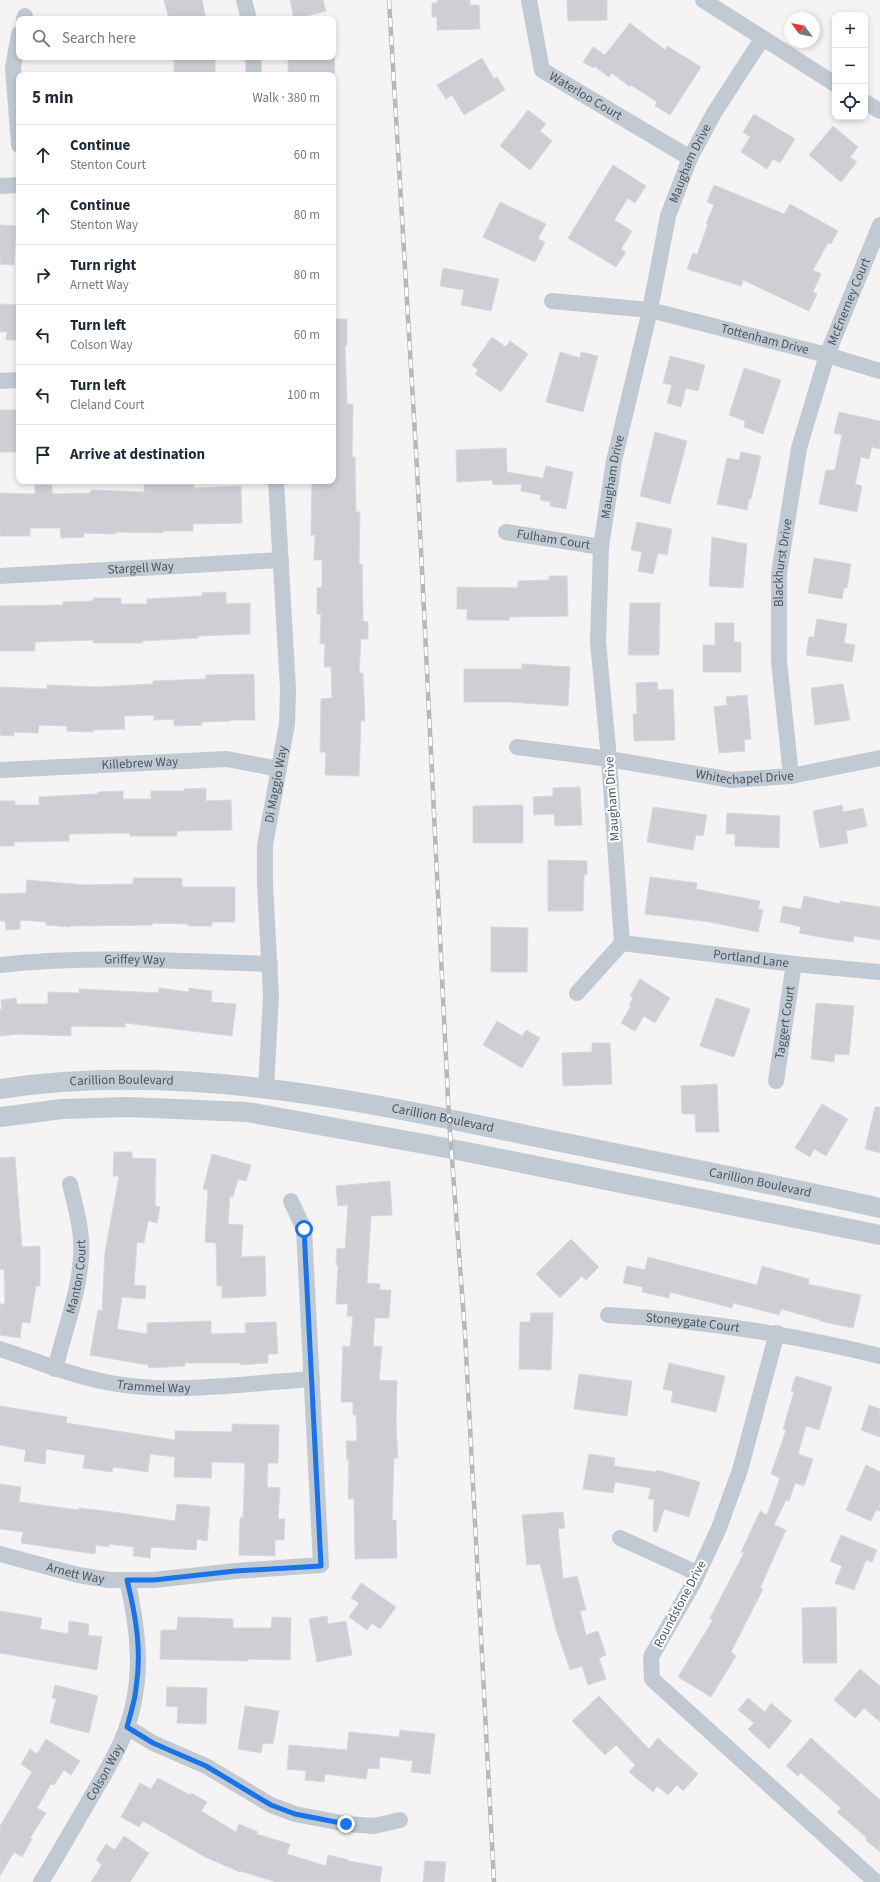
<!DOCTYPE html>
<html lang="en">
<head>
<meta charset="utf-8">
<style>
	:root { --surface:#fff; --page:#f6f6f7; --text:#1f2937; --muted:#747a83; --line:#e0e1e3 }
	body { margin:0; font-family:"Source Sans 3",sans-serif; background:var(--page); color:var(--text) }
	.controls { position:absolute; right:12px; top:12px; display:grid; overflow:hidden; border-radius:8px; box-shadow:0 2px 6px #0003 }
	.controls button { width:36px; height:36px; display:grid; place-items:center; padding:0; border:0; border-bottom:1px solid var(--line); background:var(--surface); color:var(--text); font:20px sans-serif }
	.compass { position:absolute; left:784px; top:12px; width:36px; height:36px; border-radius:50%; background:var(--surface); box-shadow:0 2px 6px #0003; rotate:302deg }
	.stop { position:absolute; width:12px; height:12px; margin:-9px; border:3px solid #1a73e8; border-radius:50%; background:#fff }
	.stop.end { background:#1a73e8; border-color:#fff; box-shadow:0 1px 4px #0008 }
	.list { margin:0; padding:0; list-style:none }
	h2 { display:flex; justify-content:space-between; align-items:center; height:52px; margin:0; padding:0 16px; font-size:17px }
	h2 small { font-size:13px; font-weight:400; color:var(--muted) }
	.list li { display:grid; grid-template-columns:26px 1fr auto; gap:12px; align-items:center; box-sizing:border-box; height:60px; padding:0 16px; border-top:1px solid var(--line) }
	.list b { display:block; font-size:15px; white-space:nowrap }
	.list p { margin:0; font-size:13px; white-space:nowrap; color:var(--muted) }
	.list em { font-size:13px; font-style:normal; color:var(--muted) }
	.icon { flex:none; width:22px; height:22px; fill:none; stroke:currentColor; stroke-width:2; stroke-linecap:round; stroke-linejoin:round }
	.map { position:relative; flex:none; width:880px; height:1882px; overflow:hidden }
	.search { position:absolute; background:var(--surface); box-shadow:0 2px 6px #0003; left:16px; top:16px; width:320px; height:44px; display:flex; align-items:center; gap:10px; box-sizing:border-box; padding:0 14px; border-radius:8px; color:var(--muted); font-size:15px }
	.panel { position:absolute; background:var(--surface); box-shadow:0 2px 6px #0003; left:16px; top:72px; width:320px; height:412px; border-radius:8px }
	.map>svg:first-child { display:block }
</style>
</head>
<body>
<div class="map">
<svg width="880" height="1882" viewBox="0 0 880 1882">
	<rect width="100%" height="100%" fill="#f5f3f3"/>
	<!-- building -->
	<path fill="#cdcfd5" stroke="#d7d9de" d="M164 0H202L206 19H169Z
		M290 0H323L326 11 294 19Z
		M437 0H470V5H479L480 29 437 30V17H432V3H437Z
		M567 0H607V20L568 21Z
		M630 23 665 50 667 46 701 67 670 115 655 106 657 102 631 85 630 87 612 73 609 77 594 66 593 68 583 62 593 47 605 55Z
		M174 57H215V75H174Z
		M288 57H334L335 73 288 74Z
		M482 58 494 79 497 77 505 90 464 115 452 95 446 99 437 85Z
		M528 110 546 124 540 131 552 141 530 170 500 146Z
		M754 114 795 139 780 163 773 159 767 169 741 152 750 137 743 132Z
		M833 126 858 147 850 157 857 162 841 182 809 155Z
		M613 165 646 186 635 203 628 198 614 220 632 231 621 249 626 252 616 267 568 238Z
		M714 185 784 214 790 204 838 231 831 244 828 243 813 270 821 274 813 292 817 294 809 311 743 280 741 286 687 269 693 253 697 255 708 224H706L714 205 707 202Z
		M500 202 546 224 538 239 545 242 535 262 483 237Z
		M0 225 16 226 14 265 0 264Z
		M443 268 499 279 491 311 461 305 464 290 440 286Z
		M0 304 19 305V340H6L7 332H0Z
		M333 319H347V345H345L347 404H353L352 457H355L356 512H360L359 564H362L363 621 368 622V639H361L359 673H363L365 721H361L359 776 325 775 326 752H320L321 699 332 698 331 667H324L325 644H320L321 614H317V588L322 587V560H314L315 535H311L312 483 333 481Z
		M492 337 506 347 510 341 528 354 501 392 475 374 478 370 472 365Z
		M560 352 580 358 581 352 598 356 583 412 546 402Z
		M670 356 705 365 698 391 686 388 681 407 667 403 672 385 663 383Z
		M744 368 781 380 763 434 744 427 745 421 729 415Z
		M0 410H19V452H0Z
		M839 412 880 421V449L872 447 869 459 861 457 855 484 862 486 857 512 819 504 826 470H835L842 435 834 433Z
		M655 432 687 441 670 504 640 496Z
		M506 448 507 472 543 478 546 466 573 472 566 509 550 506 551 502 540 500 541 495 521 491 522 484 493 485 492 480 457 482 456 450Z
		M741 452 761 456 751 499H749L747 510 717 504 727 458 739 460Z
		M35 485H52V494L90 493 91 490 144 492V485H194V488L241 486 242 523 193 524V531H163V533L115 532 116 534 84 533V537L61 538 60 528H30V536H0V493L35 494Z
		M637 522 672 529 667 555 658 553 653 574 638 571 642 552 631 550Z
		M712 537 747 544 743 588 709 586Z
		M814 558 851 564 847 588H844L842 599 808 593Z
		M549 576H567L568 616 509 617V620H467V609H457V587L518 588V581L549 580Z
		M226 592V604L250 603V634L198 636V638L142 641V643H93V640L35 642V651H0V606L63 605V602L93 601V598H121V604H147V599L202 596V593Z
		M630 603H660L659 655H628Z
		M817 619 847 624 844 643 855 645 852 662 806 655 809 637H814Z
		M715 623H734V642H741V672H703V645H715Z
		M522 664 570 667 568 706 509 702H464V669H522Z
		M254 674 255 720H230V721L202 722V725L174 726V719L154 720V715L124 716 125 729 93 730V732L67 731V726L39 725 38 733 14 732V736L0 735V687L47 689V685L98 687 153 684V681L206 679V675Z
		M657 682 658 690 673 689 675 740 634 741 633 714H637L636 683Z
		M843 684 850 720 815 725 811 688Z
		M747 695 751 739 744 740 745 751 719 753 714 707 727 705 726 697Z
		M580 787 582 825 555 826 554 814 534 815 533 797 553 796V788Z
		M206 788V801L231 800 232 830 177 831V836H130V833L69 834V841L14 842V846H0V801H15V805H39V797L98 794V792L123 791V799H151V791H184V789Z
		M523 805V843H473V806Z
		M842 805 843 812 863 808 867 826 846 831 848 843 820 848 813 811Z
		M653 807 707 815 703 836 696 835 693 850 647 842Z
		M727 813 780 816 779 848 735 846V834H726Z
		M548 860 587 861V875H584L583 911H548Z
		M650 877 697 883 696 889 760 901 758 909 763 910 758 932 710 922 645 914Z
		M133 878H182V887H235V922H212V926H188V924L153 923 152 925 70 926V927L46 925V922L20 920V929L6 930 5 921H0V894L26 893 27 880 86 885 133 884Z
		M804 896 840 904V901L880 907V940L854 936 853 942 825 938 799 933 801 927 780 922 783 906 801 909Z
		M491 927 528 928 527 972H491Z
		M640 979 670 998 655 1023 644 1016 635 1031 621 1023 631 1006 629 1005 633 998 630 996Z
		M159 988 189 992V988L212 991 211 1002 236 1004 232 1036 125 1023V1027L71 1026V1036L18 1034 0 1036V1009H2L1 1000 16 998 17 1004H48V992L79 993V989L158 993Z
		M716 998 750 1009 734 1057 700 1046Z
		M816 1003 854 1006 849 1055 835 1054 834 1062 811 1059Z
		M497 1021 522 1036 526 1030 540 1038 522 1068 483 1045Z
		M592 1043H610L612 1084 563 1086 562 1053 592 1052Z
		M717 1084 719 1132H696L695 1114H682L681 1086Z
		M822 1104 848 1119 826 1156 814 1149 810 1157 795 1148Z
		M875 1107H880V1153L865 1149Z
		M114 1152H132V1158L156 1159 155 1206 160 1207 157 1223 148 1221 144 1243 137 1242 134 1285 146 1286 145 1299 122 1297 117 1329 147 1334V1323L211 1321V1334L246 1333 245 1323 276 1322 278 1354H268V1363L240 1365V1363H185V1366L149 1368 148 1365 90 1355 98 1310 102 1311 105 1252 119 1176H113Z
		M212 1154 251 1165 246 1181 238 1179 233 1197 230 1196 228 1224 243 1225 241 1257 265 1256 266 1296 222 1298V1286H217L216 1243 205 1242 208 1190 203 1189Z
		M15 1157 22 1247 40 1246V1286H36L30 1323 22 1322 20 1338 0 1335V1304H5L4 1269 0 1270V1158Z
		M390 1181 392 1215 371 1216 367 1283 380 1284V1290H391L389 1318H375L373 1346 382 1347 379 1380 397 1381 396 1424 398 1458H394L392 1520H396L397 1558 355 1559 354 1499H348L349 1460H347L346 1441H357L356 1415H353V1402H341L343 1346 350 1347 353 1316H347L348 1304H336L338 1265H336L337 1248 345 1249 348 1205 338 1206 336 1186Z
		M571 1239 599 1267 586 1280 582 1276 560 1298 536 1274Z
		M648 1257 757 1285 762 1266 809 1279 808 1284 861 1295 853 1328 820 1321V1320L781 1309 779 1315 733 1303 732 1308 670 1292 669 1298 642 1292 643 1287 623 1283 627 1266 645 1270Z
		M531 1313H553L551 1370 519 1369 520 1322H530Z
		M669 1363 725 1376 716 1412 671 1402 673 1391 663 1389Z
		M579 1374 632 1381 627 1416 574 1409Z
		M796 1376 832 1387 819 1430 806 1426 798 1454 813 1459 804 1486 795 1483 789 1501 786 1500 774 1525 786 1530 760 1588 763 1589 731 1652 736 1656 711 1697 678 1677 713 1620 710 1618 744 1553 741 1552 760 1511 767 1515 780 1478 771 1474 786 1430 783 1429 794 1392 791 1391Z
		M869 1405 880 1409V1437L861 1430Z
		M0 1406 67 1417 66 1423 175 1440V1431L232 1432V1424L279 1425 278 1463H268L267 1487 280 1488 278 1519H285L284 1540H275V1556L239 1555 240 1518H243L245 1463 212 1462 211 1478 174 1477 175 1457 150 1454 148 1472 113 1467 112 1472 83 1468 85 1455 46 1449 45 1464 24 1461 26 1450 0 1445Z
		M589 1454 615 1458 614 1466 656 1472 657 1470 700 1482 689 1517 664 1509 657 1532 653 1531 654 1499H648L651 1488 615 1482 613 1493 583 1489Z
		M866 1465 880 1472V1511L876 1510 871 1521 846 1510Z
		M0 1484 21 1487 19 1502 79 1510V1508L113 1512 175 1521 177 1504 210 1507 207 1541 197 1539 196 1550 151 1547 150 1558 133 1556 134 1547 109 1544V1547L96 1545 95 1554 21 1543 23 1532 0 1529Z
		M563 1512 565 1528 558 1529 563 1579 577 1576 586 1610 580 1611 586 1635 598 1631 606 1655 599 1658 606 1679 588 1685 582 1666 570 1670 556 1629 540 1564 527 1565 522 1515Z
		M841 1535 877 1550 872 1562 866 1560 854 1590 835 1583 842 1566 830 1561Z
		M361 1583 396 1607 380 1629 372 1623 367 1630 349 1617 359 1603 351 1598Z
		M836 1607 837 1663H803L802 1608Z
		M0 1611 42 1618 40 1629 68 1634 69 1621 89 1624 88 1635 102 1637 97 1670 0 1653Z
		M327 1616 328 1624 346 1621 352 1655 317 1662 309 1619Z
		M178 1617 233 1619V1628H271L272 1617 291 1618 290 1660 248 1659V1661L160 1659 161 1630H177Z
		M860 1669 880 1686V1722L864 1708 855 1718 834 1700Z
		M55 1685 98 1696 89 1733 50 1723 56 1699 52 1698Z
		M167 1687 207 1688 206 1724 177 1723 178 1707 166 1706Z
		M599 1696 649 1749 658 1738 698 1774 683 1791 677 1785 668 1795 657 1786 653 1792 629 1772 635 1765 616 1745 605 1755 572 1721Z
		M748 1698 765 1712 771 1703 792 1721 769 1749 748 1729 754 1723 738 1710Z
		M245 1706 279 1711 273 1744 263 1743 261 1753 238 1749Z
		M400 1730 435 1734 430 1774 411 1772 413 1761 380 1757 379 1769 368 1768 366 1779 325 1774 324 1782 305 1780 306 1771 287 1769 289 1745 347 1750 349 1732 399 1737Z
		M811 1738 880 1800V1852L866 1840 867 1838 837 1812 841 1808 801 1773 798 1776 786 1766Z
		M46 1739 80 1761 71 1775 64 1770 54 1785 51 1784 37 1808 46 1813 30 1838 32 1839 22 1857 14 1852 0 1876V1826L32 1772 21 1764 30 1749 37 1754Z
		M158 1778 190 1795 191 1793 207 1802 201 1811 236 1832 239 1824 258 1832 256 1834 290 1844 287 1854 326 1866 328 1855 349 1860V1861L382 1867 380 1882H276L240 1871V1872L205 1857 143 1821 139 1827 121 1817 140 1783 151 1789Z
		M124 1836 149 1853 130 1882H91L102 1865 96 1860 106 1844 115 1850Z
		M425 1861 446 1862 444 1882H423Z"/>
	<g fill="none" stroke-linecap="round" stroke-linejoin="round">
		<!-- minor -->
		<g stroke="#c1cad2" stroke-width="16">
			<path d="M244 0 249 19"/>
			<path id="s1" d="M529 0 542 70 690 158"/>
			<path d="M703 0 835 84"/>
			<path d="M24 19 25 16"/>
			<path d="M19 34 13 68 19 145"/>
			<path d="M253 57 254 75"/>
			<path d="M865 102 880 111"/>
			<path d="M0 186 19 185"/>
			<path id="s2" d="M552 301 650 310 827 355 880 371"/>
			<path d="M0 381 19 380"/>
			<path id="s3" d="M506 532 601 547"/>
			<path id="s4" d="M0 576 281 560"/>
			<path id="s5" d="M517 747 609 759 732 780 791 776 880 758"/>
			<path id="s6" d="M0 770 227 759 279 769"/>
			<path id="s7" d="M791 776 779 661V573L799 448 827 355 880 225"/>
			<path id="s8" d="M622 943 609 759 598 642 601 547 614 461 650 310 668 216 690 158 714 113 762 39"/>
			<path id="s9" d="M622 943 794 964 880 972"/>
			<path id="s10" d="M0 965C90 955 180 961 270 964"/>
			<path d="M577 993 622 943"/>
			<path id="s11" d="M776 1081 794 964"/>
			<path id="s12" d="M266 1088 271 996 265 885V845L287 724 288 689 276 481"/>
			<path id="s13" d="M608 1315C700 1320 790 1334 880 1356"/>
			<path d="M777 1333 740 1470 719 1528 694 1582 651 1657 652 1679 876 1882"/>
			<path id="s14" d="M0 1349C37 1361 72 1376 111 1383 174 1395 248 1383 312 1379"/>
			<path id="s15" d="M55 1369C65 1328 84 1281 81 1239 80 1220 74 1202 70 1184"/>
			<path d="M620 1538 697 1573"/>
			<path id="s16" d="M0 1554 78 1575 109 1580H154L235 1571 321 1565 304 1229 291 1201"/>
			<path d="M127 1727 153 1743 206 1766 271 1805 295 1814 347 1824 374 1826 400 1820"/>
			<path id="s17" d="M41 1882C57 1857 71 1831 86 1806 98 1785 111 1764 121 1742 145 1688 140 1636 127 1580"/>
		</g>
		<!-- tertiary -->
		<g stroke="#c1cad2" stroke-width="20">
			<path id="s18" d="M0 1089C184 1061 366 1102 546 1139 657 1162 769 1183 880 1208"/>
			<path d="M0 1117 62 1109 128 1107 247 1112 452 1149 880 1235"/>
		</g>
		<!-- rail casing -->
		<g stroke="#b5b8bd" stroke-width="4.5">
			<path id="rail" d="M389 0 417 468 449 1119 465 1333 494 1882"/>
		</g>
		<!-- rail -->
		<use href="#rail" stroke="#fff" stroke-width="3" stroke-dasharray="9" stroke-linecap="butt"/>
	</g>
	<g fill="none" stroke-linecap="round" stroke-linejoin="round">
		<!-- route -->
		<path stroke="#1a73e8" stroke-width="5" d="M304 1229 321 1566 235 1571 154 1580H127C136 1617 142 1651 136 1688 135 1701 130 1715 127 1727L153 1743 206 1766 271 1805 295 1814 346 1824"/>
	</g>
	<g text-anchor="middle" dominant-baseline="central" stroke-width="4" stroke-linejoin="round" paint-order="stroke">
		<!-- street labels -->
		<g font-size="13" fill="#4a5661" stroke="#fff">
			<text stroke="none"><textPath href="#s1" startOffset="122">Waterloo Court</textPath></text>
			<text stroke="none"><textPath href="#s8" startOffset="792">Maugham Drive</textPath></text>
			<text stroke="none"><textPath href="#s7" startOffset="485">McEnerney Court</textPath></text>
			<text stroke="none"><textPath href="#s2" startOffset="217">Tottenham Drive</textPath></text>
			<text stroke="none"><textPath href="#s8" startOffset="468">Maugham Drive</textPath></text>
			<text stroke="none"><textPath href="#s3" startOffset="48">Fulham Court</textPath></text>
			<text stroke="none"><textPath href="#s7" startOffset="214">Blackhurst Drive</textPath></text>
			<text stroke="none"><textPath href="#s4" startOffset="141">Stargell Way</textPath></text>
			<text stroke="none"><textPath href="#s6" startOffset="140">Killebrew Way</textPath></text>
			<text stroke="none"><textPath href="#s5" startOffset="230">Whitechapel Drive</textPath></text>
			<text stroke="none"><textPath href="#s12" startOffset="305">Di Maggio Way</textPath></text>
			<text transform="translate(612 799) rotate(-94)">Maugham Drive</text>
			<text stroke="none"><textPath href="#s9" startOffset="130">Portland Lane</textPath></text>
			<text stroke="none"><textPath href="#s10" startOffset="135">Griffey Way</textPath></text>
			<text stroke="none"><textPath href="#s11" startOffset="59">Taggert Court</textPath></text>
			<text stroke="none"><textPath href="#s18" startOffset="122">Carillion Boulevard</textPath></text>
			<text stroke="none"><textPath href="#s18" startOffset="446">Carillion Boulevard</textPath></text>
			<text stroke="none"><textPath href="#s18" startOffset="770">Carillion Boulevard</textPath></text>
			<text stroke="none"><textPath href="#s15" startOffset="95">Manton Court</textPath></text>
			<text stroke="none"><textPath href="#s13" startOffset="85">Stoneygate Court</textPath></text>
			<text stroke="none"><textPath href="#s14" startOffset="159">Trammel Way</textPath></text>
			<text stroke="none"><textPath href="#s16" startOffset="78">Arnett Way</textPath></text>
			<text transform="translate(680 1604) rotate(-62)">Roundstone Drive</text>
			<text stroke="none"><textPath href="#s17" startOffset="127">Colson Way</textPath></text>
		</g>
	</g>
</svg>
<div class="controls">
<button>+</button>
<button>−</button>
<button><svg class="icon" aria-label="locate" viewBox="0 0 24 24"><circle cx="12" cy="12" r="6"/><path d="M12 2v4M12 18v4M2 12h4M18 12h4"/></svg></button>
</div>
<svg class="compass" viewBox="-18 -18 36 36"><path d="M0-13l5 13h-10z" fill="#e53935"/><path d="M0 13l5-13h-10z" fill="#747a83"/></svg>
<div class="stop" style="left:304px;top:1229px"></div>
<div class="stop end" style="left:346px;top:1824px"></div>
<div class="search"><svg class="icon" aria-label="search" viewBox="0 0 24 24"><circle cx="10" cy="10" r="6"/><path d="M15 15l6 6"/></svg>Search here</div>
<section class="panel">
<h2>5 min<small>Walk · 380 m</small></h2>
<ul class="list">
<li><svg class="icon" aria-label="ahead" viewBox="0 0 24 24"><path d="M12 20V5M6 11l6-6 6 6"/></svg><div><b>Continue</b><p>Stenton Court</p></div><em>60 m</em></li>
<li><svg class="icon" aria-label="ahead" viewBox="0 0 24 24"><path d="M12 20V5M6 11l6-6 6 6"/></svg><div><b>Continue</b><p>Stenton Way</p></div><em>80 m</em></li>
<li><svg class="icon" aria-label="right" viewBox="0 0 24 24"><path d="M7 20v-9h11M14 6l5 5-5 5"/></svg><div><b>Turn right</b><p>Arnett Way</p></div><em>80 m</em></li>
<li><svg class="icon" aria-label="left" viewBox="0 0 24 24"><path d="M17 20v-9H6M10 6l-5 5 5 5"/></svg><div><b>Turn left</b><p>Colson Way</p></div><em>60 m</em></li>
<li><svg class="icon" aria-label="left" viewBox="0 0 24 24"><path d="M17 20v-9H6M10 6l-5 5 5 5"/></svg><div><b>Turn left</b><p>Cleland Court</p></div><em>100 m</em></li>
<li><svg class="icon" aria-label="arrive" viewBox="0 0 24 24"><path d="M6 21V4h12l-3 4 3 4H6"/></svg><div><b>Arrive at destination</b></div></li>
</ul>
</section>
</div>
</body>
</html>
